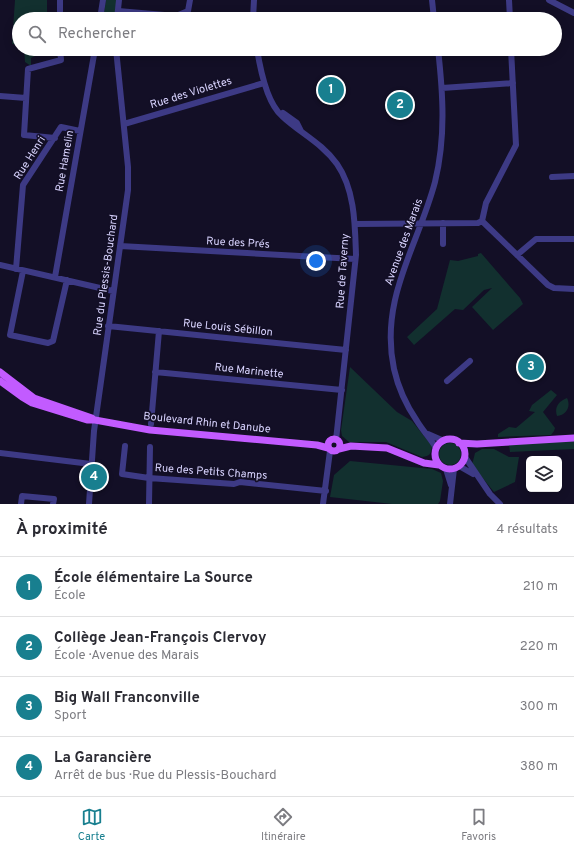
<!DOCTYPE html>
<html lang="fr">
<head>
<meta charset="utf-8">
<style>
	:root { --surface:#fff; --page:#f2f2f3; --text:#2b2b33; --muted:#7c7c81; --line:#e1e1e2; --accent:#187f8f }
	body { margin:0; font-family:Overpass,sans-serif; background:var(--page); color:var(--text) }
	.controls { position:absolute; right:12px; bottom:12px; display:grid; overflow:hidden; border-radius:6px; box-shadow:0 2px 10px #0003 }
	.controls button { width:36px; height:36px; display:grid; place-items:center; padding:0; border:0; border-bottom:1px solid var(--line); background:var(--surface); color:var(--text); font:20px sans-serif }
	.you { position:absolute; left:316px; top:261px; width:14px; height:14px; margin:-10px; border:3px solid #fff; border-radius:50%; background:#1a73e8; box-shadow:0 0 0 6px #1a73e833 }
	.badge { display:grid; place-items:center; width:26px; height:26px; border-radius:50%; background:var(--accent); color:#fff; font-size:13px; font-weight:700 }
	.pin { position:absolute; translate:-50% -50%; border:2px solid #fff; box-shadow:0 1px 4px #0006 }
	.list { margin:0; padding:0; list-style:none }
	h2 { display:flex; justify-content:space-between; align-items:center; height:52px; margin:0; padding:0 16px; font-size:17px }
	h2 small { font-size:13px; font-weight:400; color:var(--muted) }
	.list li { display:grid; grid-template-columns:26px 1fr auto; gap:12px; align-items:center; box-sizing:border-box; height:60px; padding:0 16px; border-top:1px solid var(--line) }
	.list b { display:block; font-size:15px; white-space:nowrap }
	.list p { margin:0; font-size:13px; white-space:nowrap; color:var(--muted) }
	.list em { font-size:13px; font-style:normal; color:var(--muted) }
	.icon { flex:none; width:22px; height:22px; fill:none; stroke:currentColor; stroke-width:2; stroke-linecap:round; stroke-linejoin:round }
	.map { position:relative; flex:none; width:574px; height:504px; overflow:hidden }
	.search { position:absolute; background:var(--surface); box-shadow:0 2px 10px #0003; left:12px; right:12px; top:12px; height:44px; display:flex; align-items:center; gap:10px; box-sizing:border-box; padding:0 14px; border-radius:22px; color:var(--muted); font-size:15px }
	.sheet { height:292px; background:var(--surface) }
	nav { display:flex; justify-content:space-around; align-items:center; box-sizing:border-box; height:56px; border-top:1px solid var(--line); background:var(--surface); font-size:11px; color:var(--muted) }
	nav a { display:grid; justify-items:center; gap:2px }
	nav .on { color:var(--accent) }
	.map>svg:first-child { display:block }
</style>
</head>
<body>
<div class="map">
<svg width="574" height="504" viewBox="0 0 574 504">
	<rect width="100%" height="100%" fill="#130f26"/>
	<!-- green -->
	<path fill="#12302f" d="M15 0H47V19H19V45L12 44Z
		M106 0H117L115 19H103Z
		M24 49H47V53H41L31 58V66L25 62Z
		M481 253 520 298 523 304 493 330 472 307 492 288 484 290 463 310 455 309 414 345 407 337 437 309 450 260 458 261 478 256V254Z
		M350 367 397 412 412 421 432 446C431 454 430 456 422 457L386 442H349L342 436 341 430Z
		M551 390 557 395 543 412 555 428 554 431 551 435 498 437V434L509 427 516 428 535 412 529 411 532 405Z
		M567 398C571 406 567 415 557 416 554 407 559 401 567 398Z
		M574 441V449L510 452 509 444Z
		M439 454a11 11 0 1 1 22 0a11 11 0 1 1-22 0Z
		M482 449H494L509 457H519L515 482 494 492 472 465 475 453Z
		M350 461 432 469 441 473 443 481 440 501 438 504H392L330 497 334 475Z"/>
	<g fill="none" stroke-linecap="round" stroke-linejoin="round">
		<!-- minor -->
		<path stroke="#3d3a85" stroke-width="6" d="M60 0V19
			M432 0 434 19
			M509 0 510 19
			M549 0 574 13
			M118 11 176 16 188 11 190 0
			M100 19 103 0
			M117 19 119 0
			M253 19 254 0
			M257 49C260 68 267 103 282 116 300 133 322 143 337 164 355 190 355 225 356 255L336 440
			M442 88 513 83
			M0 96 26 98
			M283 113 297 123 301 131
			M124 124 264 83
			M55 138 24 135 28 69 61 60 60 49
			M552 177 574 176
			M482 221 548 285 554 288 574 289
			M443 223V244
			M355 224 478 223 482 221 486 203 516 145 511 49
			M120 246 355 259
			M517 255 536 239H574
			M0 265 113 291
			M16 269 23 185 61 127 80 131
			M23 271 10 335 48 343 53 341 67 280
			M55 277 95 49
			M108 326 346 350
			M155 372 342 390
			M447 381 470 361
			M151 424 159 331
			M428 434 444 441
			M125 446 122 474 149 478 234 484 240 482 326 491
			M436 448C431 439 423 431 417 421 406 405 398 387 394 369 379 299 418 246 435 182 446 137 443 94 438 49
			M0 453 91 464
			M465 457 490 494 500 504
			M459 466 473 474
			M446 469 451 485
			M21 504 22 496 54 499 53 504
			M89 504 94 431 128 190V167L116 49
			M149 504 150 447
			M323 504 330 451
			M450 504 454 469"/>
		<!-- major -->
		<path stroke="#c25bff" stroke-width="7" d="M0 372 34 398 92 418
			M0 381 22 397 32 403 87 420H95L150 430 317 445 328 448
			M328 445a6 6 0 1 1 12 0a6 6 0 1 1-12 0Z
			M435 454a15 15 0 1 1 30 0a15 15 0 1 1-30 0Z
			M459 443 477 444 574 438
			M339 449 351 446 387 448 424 463 439 465"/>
	</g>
	<g text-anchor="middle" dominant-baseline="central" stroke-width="3.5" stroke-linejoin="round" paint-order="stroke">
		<!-- street labels -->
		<g font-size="11" fill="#d9d4ff" stroke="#130f26">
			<text transform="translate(191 93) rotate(-17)">Rue des Violettes</text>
			<text transform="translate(30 158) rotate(-58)">Rue Henri</text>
			<text transform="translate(65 161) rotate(-80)">Rue Hamelin</text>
			<text transform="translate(404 242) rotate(-70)">Avenue des Marais</text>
			<text transform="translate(238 243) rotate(3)">Rue des Prés</text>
			<text transform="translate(343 271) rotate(-86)">Rue de Taverny</text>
			<text transform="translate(106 275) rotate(-82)">Rue du Plessis-Bouchard</text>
			<text transform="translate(228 328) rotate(6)">Rue Louis Sébillon</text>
			<text transform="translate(249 371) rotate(6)">Rue Marinette</text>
			<text transform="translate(207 423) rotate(6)">Boulevard Rhin et Danube</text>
			<text transform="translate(211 472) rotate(4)">Rue des Petits Champs</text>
		</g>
	</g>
</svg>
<div class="controls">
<button><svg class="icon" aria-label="layers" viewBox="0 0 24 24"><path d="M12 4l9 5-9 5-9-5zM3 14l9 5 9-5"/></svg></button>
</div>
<div class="you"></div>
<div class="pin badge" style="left:331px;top:90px">1</div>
<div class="pin badge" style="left:400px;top:105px">2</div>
<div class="pin badge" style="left:531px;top:367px">3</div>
<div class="pin badge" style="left:94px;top:477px">4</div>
<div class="search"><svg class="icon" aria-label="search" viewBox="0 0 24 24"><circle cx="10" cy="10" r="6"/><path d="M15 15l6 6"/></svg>Rechercher</div>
</div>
<section class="sheet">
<h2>À proximité<small>4 résultats</small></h2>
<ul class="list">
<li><span class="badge">1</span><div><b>École élémentaire La Source</b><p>École</p></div><em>210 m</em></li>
<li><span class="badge">2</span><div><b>Collège Jean-François Clervoy</b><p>École · Avenue des Marais</p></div><em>220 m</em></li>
<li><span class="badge">3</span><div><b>Big Wall Franconville</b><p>Sport</p></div><em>300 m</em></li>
<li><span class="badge">4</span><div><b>La Garancière</b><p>Arrêt de bus · Rue du Plessis-Bouchard</p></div><em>380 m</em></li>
</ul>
</section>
<nav>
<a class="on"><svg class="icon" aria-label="map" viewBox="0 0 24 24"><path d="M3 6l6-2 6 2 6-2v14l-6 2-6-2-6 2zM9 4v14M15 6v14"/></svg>Carte</a>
<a><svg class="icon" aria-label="directions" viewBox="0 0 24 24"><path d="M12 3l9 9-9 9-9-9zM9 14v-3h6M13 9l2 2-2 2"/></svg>Itinéraire</a>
<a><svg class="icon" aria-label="saved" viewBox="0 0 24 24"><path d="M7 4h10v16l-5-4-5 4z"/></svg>Favoris</a>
</nav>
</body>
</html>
